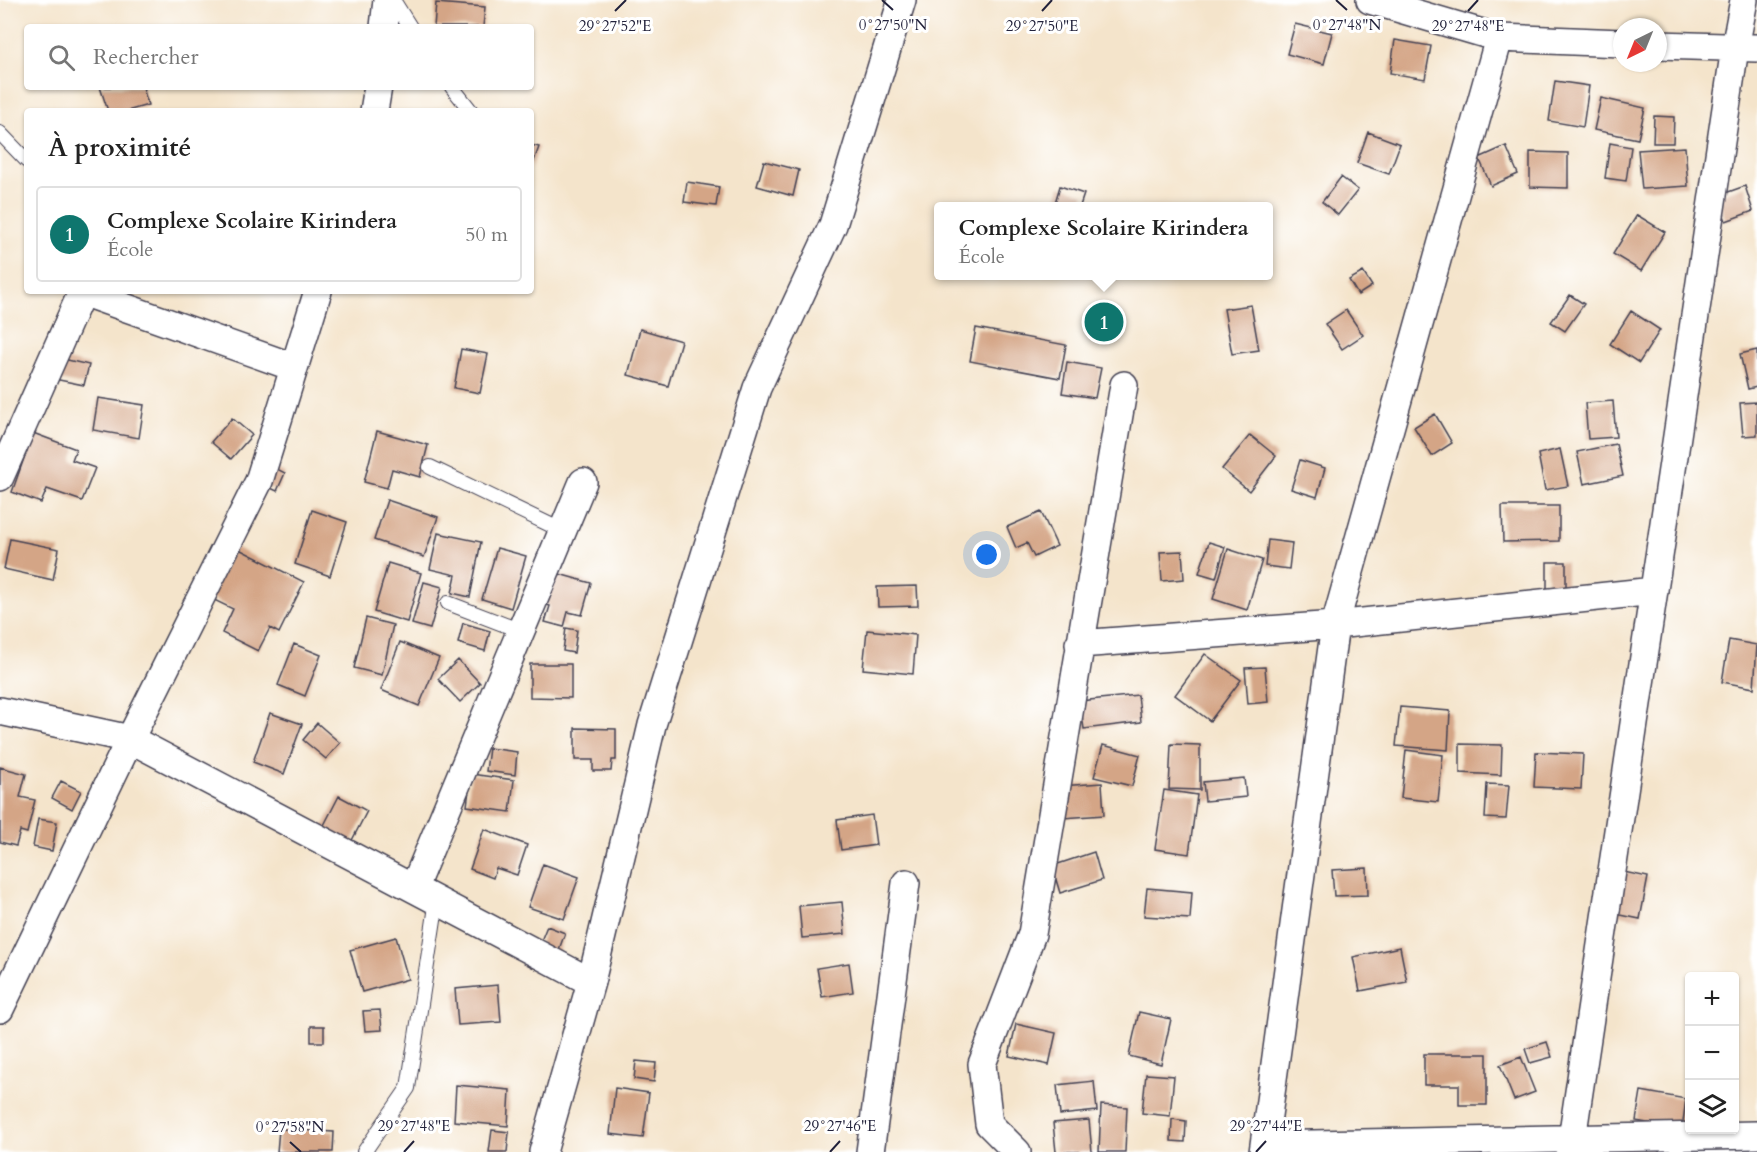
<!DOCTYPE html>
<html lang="fr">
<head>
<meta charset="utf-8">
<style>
	:root { --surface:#fff; --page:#f6f6f6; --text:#222; --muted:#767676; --line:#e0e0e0; --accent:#0f766e }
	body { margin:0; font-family:Cardo,serif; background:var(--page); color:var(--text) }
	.controls { position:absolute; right:18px; bottom:18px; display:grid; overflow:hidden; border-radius:6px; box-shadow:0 2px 4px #0004 }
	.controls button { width:54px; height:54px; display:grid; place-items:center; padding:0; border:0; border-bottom:2px solid var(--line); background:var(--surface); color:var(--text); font:30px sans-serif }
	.compass { position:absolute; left:1613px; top:18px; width:54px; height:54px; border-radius:50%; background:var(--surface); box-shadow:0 2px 4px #0004; rotate:223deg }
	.you { position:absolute; left:987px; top:555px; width:21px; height:21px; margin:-15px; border:4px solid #fff; border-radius:50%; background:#1a73e8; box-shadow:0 0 0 9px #1a73e833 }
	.badge { display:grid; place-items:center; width:39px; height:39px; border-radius:50%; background:var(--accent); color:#fff; font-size:20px; font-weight:700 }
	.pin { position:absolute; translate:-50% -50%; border:3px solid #fff; box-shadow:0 2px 6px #0006 }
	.popup { position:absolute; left:934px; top:202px; width:339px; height:78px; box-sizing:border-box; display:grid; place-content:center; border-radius:6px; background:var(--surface); filter:drop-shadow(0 2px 4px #0005); font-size:20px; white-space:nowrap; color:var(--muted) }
	.popup b { font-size:22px; color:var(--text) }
	.popup::after { content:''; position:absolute; left:50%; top:100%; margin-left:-12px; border:12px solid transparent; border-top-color:var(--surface) }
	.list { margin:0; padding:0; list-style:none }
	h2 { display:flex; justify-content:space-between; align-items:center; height:78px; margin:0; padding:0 24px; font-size:26px }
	h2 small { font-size:20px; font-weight:400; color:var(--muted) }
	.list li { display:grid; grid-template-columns:39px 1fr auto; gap:18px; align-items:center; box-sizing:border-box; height:96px; margin:0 12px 12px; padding:0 12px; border:2px solid var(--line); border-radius:6px }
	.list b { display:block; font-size:22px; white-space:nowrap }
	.list p { margin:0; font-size:20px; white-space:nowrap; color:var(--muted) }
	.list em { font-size:20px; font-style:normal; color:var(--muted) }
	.icon { flex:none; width:33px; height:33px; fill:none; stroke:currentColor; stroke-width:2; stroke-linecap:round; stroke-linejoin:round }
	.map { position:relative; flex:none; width:1757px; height:1152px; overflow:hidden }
	.search { position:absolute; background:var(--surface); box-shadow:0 2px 4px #0004; left:24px; top:24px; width:510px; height:66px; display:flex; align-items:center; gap:15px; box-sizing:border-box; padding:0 21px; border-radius:6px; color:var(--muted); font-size:22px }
	.panel { position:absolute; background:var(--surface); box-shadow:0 2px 4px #0004; left:24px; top:108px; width:510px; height:186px; border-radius:6px }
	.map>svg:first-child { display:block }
</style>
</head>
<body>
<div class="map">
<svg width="1757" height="1152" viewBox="0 0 1757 1152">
	<rect width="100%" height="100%" fill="#fff"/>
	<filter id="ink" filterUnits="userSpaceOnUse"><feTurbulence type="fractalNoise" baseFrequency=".0167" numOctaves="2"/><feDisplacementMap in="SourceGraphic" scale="12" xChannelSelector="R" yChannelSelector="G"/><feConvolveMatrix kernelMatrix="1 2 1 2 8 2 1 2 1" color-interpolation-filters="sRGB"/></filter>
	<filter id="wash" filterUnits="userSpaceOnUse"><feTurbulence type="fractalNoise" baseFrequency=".008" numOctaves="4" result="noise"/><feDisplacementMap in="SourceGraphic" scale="24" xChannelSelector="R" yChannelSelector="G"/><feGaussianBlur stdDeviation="1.35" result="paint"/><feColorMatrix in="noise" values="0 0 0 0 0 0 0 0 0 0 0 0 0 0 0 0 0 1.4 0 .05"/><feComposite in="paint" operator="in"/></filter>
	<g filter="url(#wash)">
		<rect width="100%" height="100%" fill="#f4e4cb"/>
		<g id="blocks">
			<!-- building -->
			<path fill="#d4a586" d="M436 3 485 7 483 27H434Z
				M1295 24 1332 33 1324 64 1287 54Z
				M1395 40 1431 46 1425 79 1390 73Z
				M1555 81 1589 86 1583 127 1549 121Z
				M100 87H143L148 105 127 111H108Z
				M1601 98 1645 108 1638 139 1594 130Z
				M1654 116 1674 117 1673 143H1653Z
				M1368 132 1400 144 1389 174 1357 163Z
				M1610 143 1631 147 1626 181 1605 178Z
				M531 145 539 147 531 169Z
				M1506 146 1518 174 1491 186 1479 158Z
				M1685 147 1688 186 1642 189 1638 150Z
				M1530 152 1568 153V188L1530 187Z
				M764 161 799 170 793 196 757 186Z
				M1341 177 1358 190 1338 215 1322 202Z
				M687 182 719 187 716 206 684 202Z
				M1060 186 1084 194 1080 206H1054Z
				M1745 186 1753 211 1726 221 1717 196Z
				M1637 215 1665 232 1641 271 1613 254Z
				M1363 272 1372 286 1358 295 1349 280Z
				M1570 295 1584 304 1565 331 1551 322Z
				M1251 305 1259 350 1232 354 1224 309Z
				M1346 310 1363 335 1342 349 1325 324Z
				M1631 311 1660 330 1639 363 1610 344Z
				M976 328 1066 345 1060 378 970 361Z
				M640 329 681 341 668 386 628 375Z
				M461 349 488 354 480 393 454 388Z
				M1757 350V387L1748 389 1740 354Z
				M59 358 89 365 84 385 54 379Z
				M1067 362 1101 368 1095 398 1062 393Z
				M98 398 144 405 139 438 93 430Z
				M1613 401 1616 437 1588 439 1585 403Z
				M1757 402V435L1743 436 1740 403Z
				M1435 414 1452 443 1432 456 1414 427Z
				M232 418 252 435 231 459 211 442Z
				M377 431 428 445 420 477 392 469 387 488 364 482Z
				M33 433 76 449 72 460 95 468 82 501 47 489 41 503 12 492Z
				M1250 435 1276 456 1249 491 1222 469Z
				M1616 444 1623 476 1584 484 1577 452Z
				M1560 449 1568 486 1545 490 1538 454Z
				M1300 460 1325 468 1317 497 1291 489Z
				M275 468 285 473 277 491 266 486Z
				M387 500 438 517 424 557 374 540Z
				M1502 506H1559V541L1503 542Z
				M312 510 347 522 330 576 295 564Z
				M1041 512 1057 546 1034 557 1027 543 1016 548 1007 527Z
				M438 533 481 542 470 597 452 593 456 575 430 569Z
				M10 539 59 549 53 580 4 569Z
				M1268 540 1292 543 1289 569 1265 566Z
				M1209 542 1225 547 1216 578 1199 573Z
				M235 547 304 582 279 633 270 628 258 651 222 633 233 609 210 598Z
				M497 548 526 556 511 608 482 599Z
				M1228 549 1262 560 1247 610 1213 599Z
				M1182 551 1184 579 1162 581 1160 552Z
				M1547 562H1566V593H1547Z
				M388 563 421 573 407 622 374 612Z
				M552 572 591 583 582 615 568 612 564 627 545 622 550 606 544 604Z
				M424 582 442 587 430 629 412 624Z
				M917 586 918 606 878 607 877 587Z
				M366 618 393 625 382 675 354 668Z
				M463 623 490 631 485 651 458 643Z
				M566 628 577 630 574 653 563 651Z
				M867 630 916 635 913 674 863 669Z
				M1729 640 1757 645 1754 688 1722 682Z
				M400 642 439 658 419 706 381 690Z
				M294 644 321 655 305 696 278 685Z
				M1205 654 1241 680 1210 721 1175 695Z
				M458 660 480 683 460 702 438 679Z
				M530 664H571V698L530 697Z
				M1265 667 1268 702 1248 704 1245 668Z
				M1138 695 1141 722 1084 729 1080 701Z
				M1400 707 1450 711 1448 750 1396 746Z
				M270 713 302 724 284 774 253 762Z
				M317 723 340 743 326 759 303 740Z
				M575 728 616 729V760H612L611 771H593V760H575Z
				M1171 744 1200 745V790L1169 789Z
				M1460 744 1502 745 1501 775 1460 773Z
				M1103 745 1140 755 1132 786 1094 777Z
				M489 748 517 752 515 775 486 771Z
				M1406 750 1443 755 1438 802 1401 798Z
				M1536 752 1583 754 1581 789 1534 787Z
				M0 767 26 774 20 797 35 800 27 833 20 831 16 846 0 842Z
				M471 774 514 780 510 812 467 806Z
				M1244 778 1246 797 1205 801 1203 782Z
				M61 781 81 791 72 809 52 798Z
				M1102 783 1104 815 1063 818 1060 786Z
				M1487 784 1509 785 1506 819 1485 818Z
				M1164 790 1197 795 1189 854 1155 849Z
				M339 796 367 811 348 848 320 833Z
				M872 815 876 845 841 850 837 820Z
				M38 819 57 822 52 851 33 847Z
				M484 829 527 845 517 875 496 868 493 878 470 869Z
				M1094 852 1102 880 1060 893 1052 866Z
				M543 864 579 877 564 919 528 907Z
				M1367 868 1368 895 1334 896 1332 870Z
				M1619 871 1648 877 1640 919 1611 913Z
				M1147 888 1192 892 1190 919 1144 916Z
				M842 902 845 934 802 938 799 906Z
				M547 926 565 933 557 955 538 948Z
				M396 937 408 979 362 992 350 950Z
				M1400 947 1407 982 1360 991 1353 957Z
				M849 963 853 992 822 997 817 968Z
				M498 985 501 1022 458 1025 455 989Z
				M380 1010 382 1030 365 1031 363 1011Z
				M1139 1012 1171 1019 1161 1064 1129 1056Z
				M1016 1024 1056 1033 1049 1065 1009 1056Z
				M311 1026H324V1042H311Z
				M1547 1042 1552 1057 1530 1063 1525 1049Z
				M1424 1054H1487V1105H1459V1085H1424Z
				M1521 1057 1535 1092 1514 1100 1500 1065Z
				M636 1061 656 1063 654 1082 634 1079Z
				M1146 1074 1174 1076 1170 1116 1142 1113Z
				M1094 1081 1097 1111 1060 1115 1057 1085Z
				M456 1085 510 1090 508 1126 454 1121Z
				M615 1088 649 1093 643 1138 610 1134Z
				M1641 1091 1686 1099 1682 1129 1636 1121Z
				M1101 1105 1127 1107 1125 1152H1099Z
				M1172 1119 1186 1121 1185 1142 1171 1141Z
				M1089 1120 1092 1152H1056L1053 1123Z
				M279 1129 334 1132 333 1152H277Z
				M492 1130 509 1132 507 1152H489Z"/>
		</g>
	</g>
	<g filter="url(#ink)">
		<use href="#blocks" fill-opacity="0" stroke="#423f51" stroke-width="1.5"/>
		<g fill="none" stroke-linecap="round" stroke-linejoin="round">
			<!-- service casing -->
			<g stroke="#423f51" stroke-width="16">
				<path id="service" d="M393 0 410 27
					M452 87 471 111
					M0 133 27 161
					M430 467 563 531
					M448 603 521 631
					M364 1152 408 1088 437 900"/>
			</g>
			<!-- minor casing -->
			<g stroke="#423f51" stroke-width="30">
				<path id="minor" d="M1370 0 1499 38 1622 43
					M384 27 387 0
					M1658 45 1757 48
					M374 111 378 87
					M0 477 82 292 293 367
					M1079 644 1335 625 1654 591
					M0 711 130 739 591 982
					M414 887 583 482
					M0 1009 130 739 259 481 318 291
					M1264 1145 1757 1135
					M543 1152 591 982 652 725 757 388 833 225 902 0
					M870 1152 906 883
					M1017 1152 989 1124 982 1064 1032 934 1124 385
					M1263 1152 1335 625 1499 38
					M1570 1152 1735 48 1744 0"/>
			</g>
			<!-- service -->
			<use href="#service" stroke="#fff" stroke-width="14"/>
			<!-- minor -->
			<use href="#minor" stroke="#fff" stroke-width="27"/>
		</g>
	</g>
	<!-- ticks -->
	<path fill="none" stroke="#22223b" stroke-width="2" d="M882 0 893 10M1336 0 1347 10M615 11 626 0M1042 11 1052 0M1468 11 1478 0M290 1142 301 1152M404 1152 414 1141M830 1152 840 1141M1256 1152 1266 1141"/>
	<g font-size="15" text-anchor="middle" fill="#22223b" stroke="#fff" stroke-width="6" stroke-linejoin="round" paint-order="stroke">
		<text x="893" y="30">0°27'50"N</text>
		<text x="1347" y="30">0°27'48"N</text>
		<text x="1042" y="31">29°27'50"E</text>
		<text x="615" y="31">29°27'52"E</text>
		<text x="1468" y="31">29°27'48"E</text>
		<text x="414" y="1131">29°27'48"E</text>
		<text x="840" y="1131">29°27'46"E</text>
		<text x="1266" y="1131">29°27'44"E</text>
		<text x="290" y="1132">0°27'58"N</text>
	</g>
</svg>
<div class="controls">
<button>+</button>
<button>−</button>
<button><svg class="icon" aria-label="layers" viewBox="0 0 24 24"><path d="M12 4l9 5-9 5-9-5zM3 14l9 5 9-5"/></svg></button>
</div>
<svg class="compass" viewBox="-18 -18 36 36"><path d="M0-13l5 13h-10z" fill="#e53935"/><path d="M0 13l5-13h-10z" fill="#767676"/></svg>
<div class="you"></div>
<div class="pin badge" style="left:1104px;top:322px">1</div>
<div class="popup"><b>Complexe Scolaire Kirindera</b>École</div>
<div class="search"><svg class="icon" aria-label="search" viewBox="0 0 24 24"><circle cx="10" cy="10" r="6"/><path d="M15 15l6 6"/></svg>Rechercher</div>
<section class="panel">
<h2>À proximité<small></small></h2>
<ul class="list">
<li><span class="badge">1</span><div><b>Complexe Scolaire Kirindera</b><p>École</p></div><em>50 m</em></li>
</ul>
</section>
</div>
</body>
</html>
